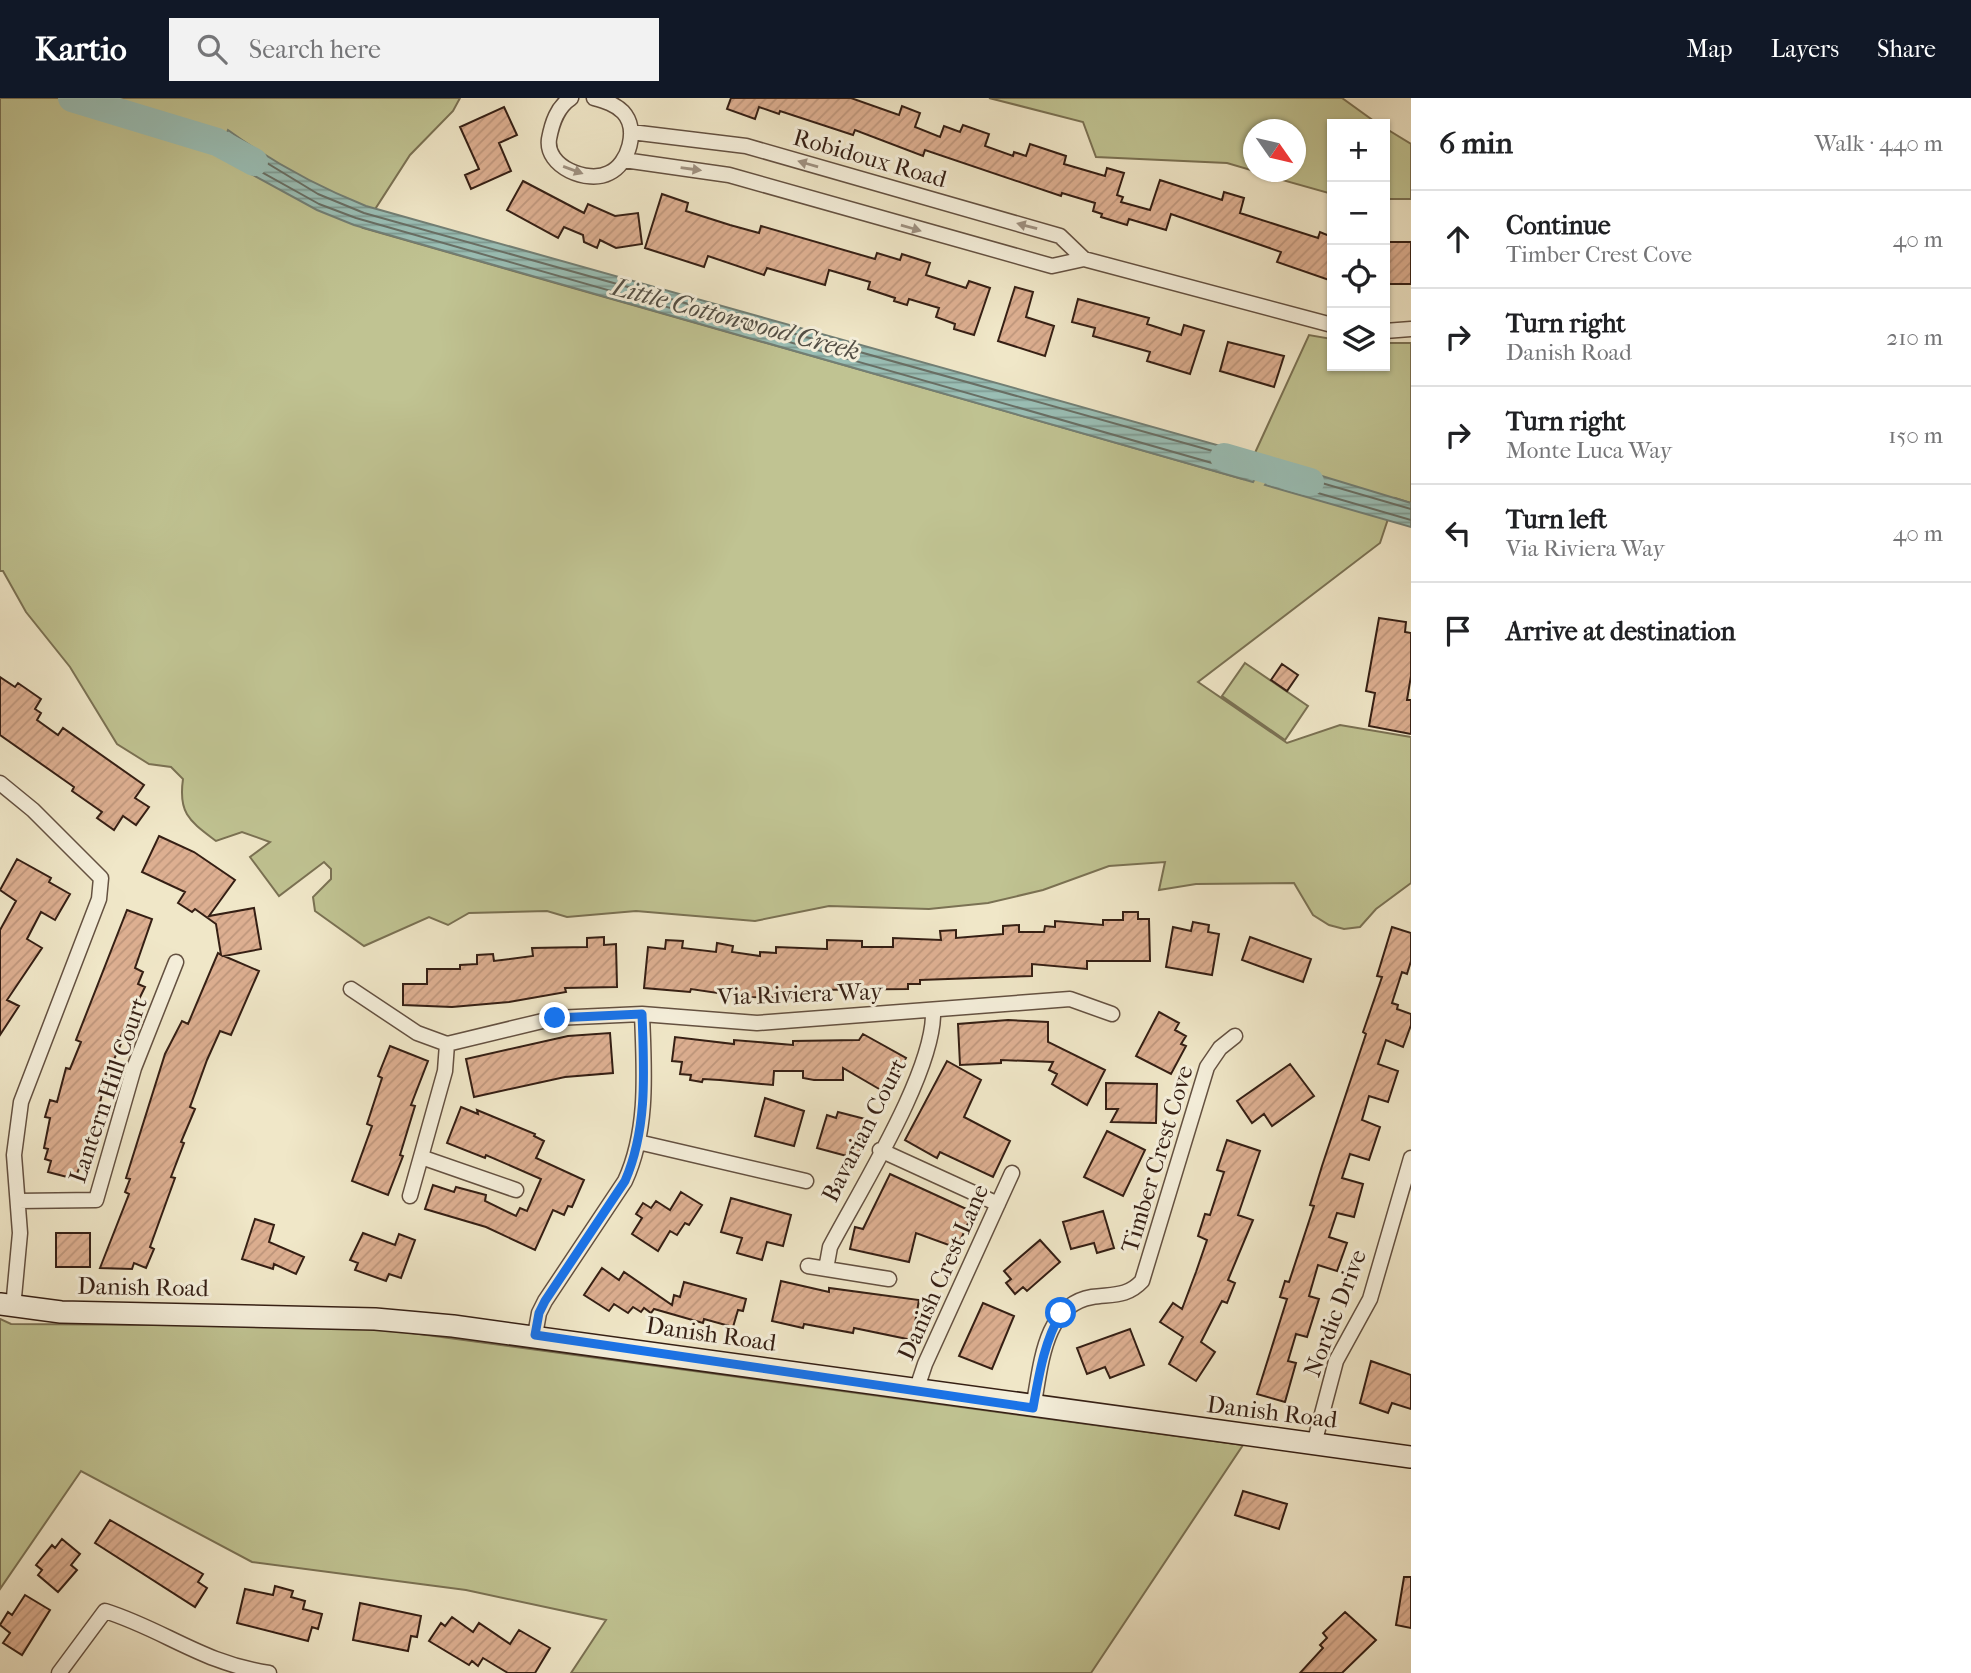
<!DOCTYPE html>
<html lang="en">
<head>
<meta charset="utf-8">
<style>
	:root { --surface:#fff; --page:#f2f2f2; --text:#202124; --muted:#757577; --line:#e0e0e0; --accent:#111827 }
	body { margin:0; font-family:"IM FELL French Canon",serif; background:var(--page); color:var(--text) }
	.controls { position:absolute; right:21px; top:21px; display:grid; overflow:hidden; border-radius:0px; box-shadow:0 2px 5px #0004 }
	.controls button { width:63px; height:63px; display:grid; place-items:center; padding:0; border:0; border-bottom:2px solid var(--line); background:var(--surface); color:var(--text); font:35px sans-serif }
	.compass { position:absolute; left:1243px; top:21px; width:63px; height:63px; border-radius:50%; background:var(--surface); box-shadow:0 2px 5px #0004; rotate:124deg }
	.stop { position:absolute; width:21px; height:21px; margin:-16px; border:5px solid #1a73e8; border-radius:50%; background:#fff }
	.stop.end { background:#1a73e8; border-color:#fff; box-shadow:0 2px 7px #0008 }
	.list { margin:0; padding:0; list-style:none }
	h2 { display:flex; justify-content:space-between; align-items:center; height:91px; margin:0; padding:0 28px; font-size:30px }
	h2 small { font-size:23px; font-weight:400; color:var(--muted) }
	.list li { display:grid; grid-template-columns:46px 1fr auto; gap:21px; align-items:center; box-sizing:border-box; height:98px; padding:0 28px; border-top:2px solid var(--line) }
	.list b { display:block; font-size:26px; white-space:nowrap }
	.list p { margin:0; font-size:23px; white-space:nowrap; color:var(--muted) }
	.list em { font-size:23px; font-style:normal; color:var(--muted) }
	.icon { flex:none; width:38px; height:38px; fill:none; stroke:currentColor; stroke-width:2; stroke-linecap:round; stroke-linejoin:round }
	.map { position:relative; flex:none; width:1411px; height:1575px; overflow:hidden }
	header { display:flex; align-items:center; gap:42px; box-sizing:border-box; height:98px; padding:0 35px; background:var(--accent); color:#fff }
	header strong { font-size:33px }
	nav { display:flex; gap:38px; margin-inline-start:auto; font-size:24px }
	.search { width:490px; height:63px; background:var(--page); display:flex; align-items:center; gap:18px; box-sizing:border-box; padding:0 24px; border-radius:0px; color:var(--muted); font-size:26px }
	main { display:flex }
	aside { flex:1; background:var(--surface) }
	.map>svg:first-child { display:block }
</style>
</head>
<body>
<header>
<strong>Kartio</strong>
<div class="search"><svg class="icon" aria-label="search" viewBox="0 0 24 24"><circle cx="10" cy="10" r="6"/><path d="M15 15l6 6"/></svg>Search here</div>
<nav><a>Map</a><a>Layers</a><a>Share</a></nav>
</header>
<main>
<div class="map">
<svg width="1411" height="1575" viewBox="0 0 1411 1575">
	<defs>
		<pattern id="water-rules" width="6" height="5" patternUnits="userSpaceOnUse" patternTransform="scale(1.75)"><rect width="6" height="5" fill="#9abfb6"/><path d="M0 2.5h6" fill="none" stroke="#7e9b93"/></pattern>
		<pattern id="building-hatch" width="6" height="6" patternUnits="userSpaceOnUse" patternTransform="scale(1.75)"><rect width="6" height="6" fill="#ddaf91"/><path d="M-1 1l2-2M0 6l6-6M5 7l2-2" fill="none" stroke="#be967c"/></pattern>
	</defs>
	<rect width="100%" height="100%" fill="#f0e7c8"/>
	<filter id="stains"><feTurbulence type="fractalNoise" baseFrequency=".00286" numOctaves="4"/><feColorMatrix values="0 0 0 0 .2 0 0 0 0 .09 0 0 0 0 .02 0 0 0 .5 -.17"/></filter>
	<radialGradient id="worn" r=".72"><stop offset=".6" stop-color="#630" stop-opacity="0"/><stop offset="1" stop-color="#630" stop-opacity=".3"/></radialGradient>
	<!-- green -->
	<path fill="#c0c392" stroke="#7a7153" stroke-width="2" d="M0 0H460L453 13 410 57 363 130 1243 381 1309 237 1332 241V268H1385V245H1411V405L1395 400 1380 445 1198 584 1287 645 1340 627 1411 639V785L1376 811 1360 829 1344 831 1329 827 1313 817 1294 785 1196 786 1159 792 1165 764 1109 768 1043 792 988 805 929 811 829 808 755 823 636 813 567 819 547 813 469 815 448 827 429 819 364 848 315 813 313 799 331 781V771L324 764 279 798 250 759 270 744 242 734 216 743C190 723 178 716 183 681L171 669 149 666 117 646 70 569 26 514 3 473H0Z
		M989 0H1342L1378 26H1332V96L1254 74H1296V32H1254V73L1227 65 1096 59 1083 24Z
		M1385 30 1411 46V101H1385Z
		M1245 565 1308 608 1285 642 1222 598Z
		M0 1221 11 1226 360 1228 1243 1347 1091 1575H571L606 1522 466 1492 252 1464 81 1373 0 1491Z"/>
	<!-- water -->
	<path fill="url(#water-rules)" stroke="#727f75" stroke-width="2" d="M228 32C272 64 316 88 366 108L1267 361 1253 384 354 127 317 112 218 58Z
		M1279 365 1411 405V429L1265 387Z"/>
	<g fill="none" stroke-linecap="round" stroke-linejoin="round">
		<!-- shore -->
		<path stroke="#686f65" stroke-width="2" d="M234 45 318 96 364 115 1252 364 1254 369 1247 375 356 120 319 106 229 56 230 47Z
			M1411 411 1284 374 1278 380 1280 384 1411 422"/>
		<!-- river -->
		<path stroke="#9abfb6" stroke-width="28" d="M72 0 217 44 254 64
			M1224 359 1310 384"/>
	</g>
	<!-- building -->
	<path fill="url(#building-hatch)" stroke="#351f14" stroke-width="2" d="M731 0H851L899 17 902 8 920 15 915 29 940 39 944 28 960 34 963 27 989 36 985 48 1013 58 1014 54 1026 58 1030 46 1066 58 1064 66 1105 78 1107 70 1124 75 1117 97 1123 99 1121 104 1150 112 1160 82 1222 102 1224 94 1244 100 1240 115 1318 140 1320 134 1332 139V172L1329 182 1277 164 1281 154 1171 116 1166 132 1129 121 1127 127 1101 119 1102 116 1093 113 1095 105 1062 95 1061 98 925 52 923 58 855 32 853 37 780 13 779 16 759 9 755 21 727 11Z
		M504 9 517 37 499 45 511 73 471 91 465 77 479 71 460 29Z
		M523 83 584 115 588 106 615 118 638 115 642 146 616 150 600 142 597 150 584 144 583 137 564 129 558 140 507 112Z
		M662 96 688 105 686 113 730 127 759 135 761 128 875 161 877 155 900 162 902 156 930 165 926 177 966 190 969 183 990 190 974 237 954 231 955 226 936 219 939 210 909 201 907 207 894 203 895 200 868 191 870 184 829 172 825 187 767 170 764 177 708 158 704 169 645 150Z
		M1385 144H1411V186H1385Z
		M1015 189 1033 194 1026 219 1054 228 1045 258 998 243Z
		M1078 201 1149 220 1147 226 1181 237 1184 227 1204 233 1190 276 1147 263 1150 254 1093 238 1095 230 1072 224Z
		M1228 244 1284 258 1274 289 1220 273Z
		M1379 520 1406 524 1405 534 1411 535V578L1407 602H1411V636L1369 628 1375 595 1366 593Z
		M1282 566 1298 577 1287 593 1271 582Z
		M0 579 15 589 18 585 41 601 35 611 41 615 37 622 58 637 63 630 144 687 135 700 149 709 136 727 123 718 114 732 97 720 102 714 72 693 74 689 0 637Z
		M159 738 194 754 235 782 209 818 254 810 261 851 224 858 259 873 231 937 220 933 207 962 190 1009 195 1011 181 1044 184 1045 171 1079 175 1080 150 1149 154 1151 146 1170 134 1165 132 1171 100 1170 129 1096 125 1094 130 1081 126 1080 165 956 182 923 188 926 218 855 221 857 216 826 195 811 192 814 178 805 185 794 142 774Z
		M17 761 51 780 49 784 70 796 55 822 41 814 27 841 42 850 7 902 19 908 0 937V832L16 803 0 792Z
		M127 812 152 821 135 870 143 874 138 886 145 889 119 942 122 943 106 980H110L105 997 102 996 94 1030 75 1081 48 1074 51 1063 45 1061 48 1051 44 1050 50 1020 45 1019 50 1002 57 1004 66 970 70 971 81 944 76 942Z
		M1123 814H1138V821H1149L1150 863H1087V871L1032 866V878L920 882V886H908V891L805 892V900L745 899 691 891 690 894 644 890 648 849 665 851 666 842 683 843 682 850 716 854 717 845 733 848 732 854 760 858V854L776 855V849L827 851V842L862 843V849H893V840L941 842 940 833 956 832V840L1003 836V828L1019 827V834H1044L1045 828 1055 829V823L1103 827V822H1123Z
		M1193 824 1209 827 1208 834 1219 836 1212 877 1166 869 1173 829 1191 833Z
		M1392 829 1411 835V863L1407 876 1402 874 1392 905 1398 907 1397 911 1411 916V927L1403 949 1386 942 1378 966 1398 973 1388 1004 1369 998 1362 1022 1380 1029 1369 1062 1350 1056 1342 1080 1363 1086 1354 1119 1337 1115 1329 1139 1347 1145 1337 1173 1318 1167 1309 1198 1319 1201 1307 1239 1296 1236 1288 1263 1296 1265 1285 1304 1257 1296 1287 1201 1280 1199 1285 1183 1289 1184 1314 1108 1310 1107 1322 1068 1366 936 1363 934 1382 879 1377 878Z
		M604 839V847L616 846 617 889 565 890 566 894 509 904 452 909 403 907V886H427V871H460V867L477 866V857L493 856 494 863 533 858 532 850 587 849V840Z
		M1250 839 1311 861 1303 884 1242 862Z
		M1159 914 1179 925 1175 932 1186 938 1181 946 1186 948 1171 976 1136 958Z
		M1008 922 1048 924V944L1105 972 1087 1007 1052 986 1057 976 1049 972 1053 964 1001 962V965L960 967 958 926Z
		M610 935 613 975 565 979 474 999 466 961 568 938Z
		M863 936 906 960 886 995 843 970V982H814L803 980V973H774L773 987 720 982 703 981 702 984 690 982 691 977 680 976 682 964 672 963 675 939 734 946V942L793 947V943L859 942Z
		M390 948 428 963 411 1007 415 1008 400 1057 403 1058 388 1097 352 1083 372 1028 367 1026 382 980 378 978Z
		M947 963 981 982 964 1019 1010 1043 993 1079 940 1054 937 1060 905 1042Z
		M1290 966 1314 998 1272 1028 1264 1016 1252 1025 1237 1003Z
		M1106 985 1157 986 1156 1025 1111 1024 1118 1011H1106Z
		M765 1000 804 1013 794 1048 755 1038Z
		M461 1009 478 1016 477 1012 535 1036 534 1038 544 1043 536 1060 584 1082 572 1109 568 1108 564 1117 553 1112 535 1152 486 1129 425 1111 433 1087 454 1094 456 1089 486 1097 485 1103 516 1118 520 1110 527 1113 541 1081 486 1057 485 1060 447 1045Z
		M838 1014 869 1022 858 1061 817 1050 827 1017 836 1020Z
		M1107 1033 1145 1052 1123 1098 1084 1079Z
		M1227 1042 1260 1053 1238 1117 1253 1122 1228 1182 1235 1185 1227 1205 1222 1203 1201 1244 1215 1254 1196 1283 1169 1266 1183 1239 1160 1224 1173 1205 1182 1211 1196 1174 1207 1142 1198 1138 1205 1116 1210 1117 1224 1074 1217 1072Z
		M890 1076 973 1114 957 1150 916 1135 909 1164 850 1151 855 1129 863 1131Z
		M681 1094 702 1107 689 1127 685 1125 677 1137 670 1133 658 1153 632 1136 642 1120 636 1116 643 1105 651 1110 656 1103 670 1112Z
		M731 1100 791 1117 783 1148 767 1144 762 1162 737 1155 742 1140 721 1134Z
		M1103 1113 1114 1150 1097 1155 1094 1145 1071 1151 1063 1124Z
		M255 1121 274 1127 269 1144 304 1159 296 1176 274 1166 273 1171 242 1161Z
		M56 1135H90V1169H56Z
		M363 1135 395 1147 399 1136 415 1142 401 1180 389 1176 386 1183 355 1172 358 1165 350 1162Z
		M1040 1142 1060 1164 1027 1193 1023 1189 1015 1196 1006 1185 1011 1181 1004 1173Z
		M602 1170 619 1182 624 1174 672 1207 674 1197 680 1199 684 1184 746 1201 743 1213 738 1212 733 1229 704 1221 703 1225 654 1211 651 1215 644 1210 641 1214 633 1209 628 1215 614 1206 609 1213 584 1197Z
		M781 1183 829 1194V1190L919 1202 912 1242 854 1230 853 1235 804 1226 803 1230 772 1223Z
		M983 1205 1014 1218 992 1271 959 1258Z
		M1130 1231 1144 1267 1110 1280 1105 1269 1087 1276 1077 1250Z
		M1371 1263 1411 1277V1311L1392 1305 1388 1315 1360 1305Z
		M1243 1393 1287 1406 1279 1431 1235 1417Z
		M110 1422 203 1476 198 1484 207 1490 195 1509 95 1445Z
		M62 1441 80 1456 71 1467 77 1472 58 1494 38 1477 42 1472 36 1467 52 1447 55 1450Z
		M1404 1479H1411V1530L1396 1527Z
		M275 1488 293 1493 291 1499 305 1503 303 1511 322 1516 318 1531 312 1529 308 1543 237 1525 245 1491 273 1497Z
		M25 1497 50 1512 22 1557 3 1545 10 1535 0 1527 8 1514 12 1517Z
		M360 1505 421 1518 417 1539 411 1538 408 1553 353 1542Z
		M1345 1514 1376 1542 1342 1575H1300L1323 1550 1320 1547 1327 1540 1323 1535Z
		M452 1519 473 1534 479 1525 510 1546 519 1532 550 1550 535 1575H508L483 1560 478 1568 472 1563 469 1567 429 1543 441 1525 445 1528Z"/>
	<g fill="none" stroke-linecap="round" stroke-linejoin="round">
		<!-- street casing -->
		<g stroke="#645141" stroke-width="17">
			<path id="street" d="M571 0C557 9 552 25 549 41 545 69 588 86 609 75 629 66 639 31 623 14 615 6 605 3 594 0
				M631 34 746 48 1060 138 1084 161
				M624 62 729 77 1052 168 1084 161 1332 227
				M1385 233 1411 231
				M0 685 33 712 101 780 99 801 21 1004 14 1057 20 1135 13 1210
				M351 891 417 935 447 946 555 920 642 916 757 925 1070 901 1112 916
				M638 1044 806 1083
				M880 1052 998 1106
				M421 1059 516 1092
				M410 1098 445 973 447 946
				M18 1103 96 1102 134 970 176 864
				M808 1168 889 1181
				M826 1171 830 1149C860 1092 936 971 933 912
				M535 1237 539 1215 545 1203 625 1083C649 1031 644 971 642 916
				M916 1293 925 1266 1012 1075
				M1033 1310C1041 1270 1043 1207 1092 1199 1113 1196 1127 1199 1142 1183L1207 969 1220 950 1235 938
				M1314 1346 1336 1263 1370 1201 1411 1060
				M59 1575 105 1513C165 1532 202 1565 269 1575"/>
		</g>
		<!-- secondary casing -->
		<g stroke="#351f14" stroke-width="24">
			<path id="secondary" d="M0 1206 61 1214 375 1221 453 1228 1411 1359"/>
		</g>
		<!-- street -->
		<use href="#street" stroke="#f5efdb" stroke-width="14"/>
		<!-- secondary -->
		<use href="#secondary" stroke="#f5efdb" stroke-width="21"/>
	</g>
	<!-- one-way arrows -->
	<defs><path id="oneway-solid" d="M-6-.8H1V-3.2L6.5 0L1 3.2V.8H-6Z" transform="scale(1.75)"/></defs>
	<g fill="#9f9181">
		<use href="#oneway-solid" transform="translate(808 66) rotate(-164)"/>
		<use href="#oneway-solid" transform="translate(691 71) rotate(8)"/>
		<use href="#oneway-solid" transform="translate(573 72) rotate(20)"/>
		<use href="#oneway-solid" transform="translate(1027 128) rotate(-165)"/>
		<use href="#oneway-solid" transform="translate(911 130) rotate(16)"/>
	</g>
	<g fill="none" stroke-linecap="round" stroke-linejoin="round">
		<!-- route -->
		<path stroke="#1a73e8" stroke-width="9" d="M555 920 642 916C644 971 648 1030 625 1083L545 1203 539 1215 535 1237 1033 1310C1039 1277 1044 1244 1061 1215"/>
	</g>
	<g text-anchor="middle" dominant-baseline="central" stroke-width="6" stroke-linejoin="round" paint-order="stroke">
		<!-- street labels -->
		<g font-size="24" fill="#351f14" stroke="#f5efdb">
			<text transform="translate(870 60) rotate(16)">Robidoux Road</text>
			<text transform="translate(800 896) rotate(-2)">Via Riviera Way</text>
			<text transform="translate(108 992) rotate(-71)">Lantern Hill Court</text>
			<text transform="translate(864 1032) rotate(-63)">Bavarian Court</text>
			<text transform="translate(1157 1061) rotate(-73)">Timber Crest Cove</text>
			<text transform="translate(943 1174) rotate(-66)">Danish Crest Lane</text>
			<text transform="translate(143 1189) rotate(1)">Danish Road</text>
			<text transform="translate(1335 1215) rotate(-69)">Nordic Drive</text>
			<text transform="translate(711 1236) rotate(8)">Danish Road</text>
			<text transform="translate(1272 1314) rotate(7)">Danish Road</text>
		</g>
		<!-- water labels -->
		<g font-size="26" font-style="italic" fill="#534f45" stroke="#f5efdb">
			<text transform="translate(736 221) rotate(15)">Little Cottonwood Creek</text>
		</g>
	</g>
	<rect width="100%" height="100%" filter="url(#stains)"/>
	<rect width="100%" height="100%" fill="url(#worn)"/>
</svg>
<div class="controls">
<button>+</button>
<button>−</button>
<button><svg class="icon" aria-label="locate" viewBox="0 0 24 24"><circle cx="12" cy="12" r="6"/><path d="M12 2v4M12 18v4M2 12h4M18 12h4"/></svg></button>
<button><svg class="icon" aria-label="layers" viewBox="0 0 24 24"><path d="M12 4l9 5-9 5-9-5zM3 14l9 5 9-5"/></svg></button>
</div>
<svg class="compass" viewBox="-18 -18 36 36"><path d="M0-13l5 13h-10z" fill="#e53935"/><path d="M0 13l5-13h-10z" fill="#757577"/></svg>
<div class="stop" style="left:1061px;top:1215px"></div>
<div class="stop end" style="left:555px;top:920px"></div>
</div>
<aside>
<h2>6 min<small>Walk · 440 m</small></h2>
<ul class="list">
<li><svg class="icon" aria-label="ahead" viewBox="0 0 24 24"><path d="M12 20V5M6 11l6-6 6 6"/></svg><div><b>Continue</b><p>Timber Crest Cove</p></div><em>40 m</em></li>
<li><svg class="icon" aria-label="right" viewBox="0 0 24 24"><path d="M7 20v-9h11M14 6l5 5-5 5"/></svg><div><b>Turn right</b><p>Danish Road</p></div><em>210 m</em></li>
<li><svg class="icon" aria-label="right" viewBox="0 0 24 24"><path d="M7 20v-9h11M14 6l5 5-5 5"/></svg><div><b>Turn right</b><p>Monte Luca Way</p></div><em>150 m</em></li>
<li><svg class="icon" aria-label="left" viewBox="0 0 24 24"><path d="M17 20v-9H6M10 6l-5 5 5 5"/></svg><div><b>Turn left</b><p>Via Riviera Way</p></div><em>40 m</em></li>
<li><svg class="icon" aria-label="arrive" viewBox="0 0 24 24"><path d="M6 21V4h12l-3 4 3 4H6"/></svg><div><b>Arrive at destination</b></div></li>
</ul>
</aside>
</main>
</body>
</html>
